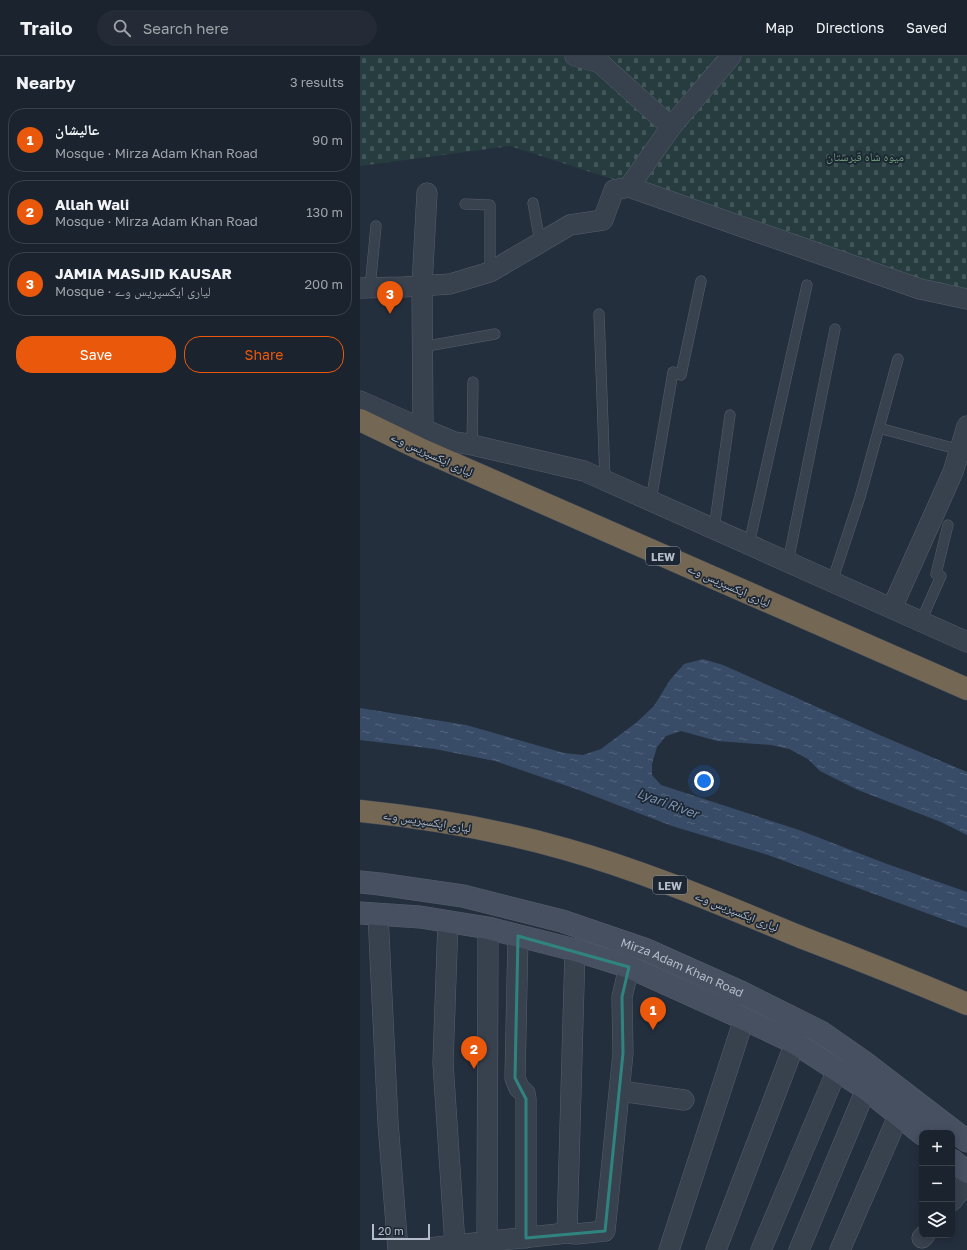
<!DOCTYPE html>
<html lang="en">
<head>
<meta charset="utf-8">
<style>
	:root { --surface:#1b232e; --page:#242b36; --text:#f1f3f6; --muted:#a0a4aa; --line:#39404a; --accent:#ea580c }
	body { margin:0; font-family:"Golos Text","Noto Naskh Arabic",sans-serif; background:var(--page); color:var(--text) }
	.controls { position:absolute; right:12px; bottom:12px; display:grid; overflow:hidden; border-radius:8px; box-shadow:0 2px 10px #0003 }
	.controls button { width:36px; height:36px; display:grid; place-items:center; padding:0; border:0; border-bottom:1px solid var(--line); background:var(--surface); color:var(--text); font:20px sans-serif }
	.scale { position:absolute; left:12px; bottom:10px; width:58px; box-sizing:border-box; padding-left:4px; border:2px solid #b4bcc9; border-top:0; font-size:11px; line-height:14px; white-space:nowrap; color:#b4bcc9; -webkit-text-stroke:3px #1d2633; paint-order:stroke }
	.you { position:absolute; left:344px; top:725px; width:14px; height:14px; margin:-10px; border:3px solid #fff; border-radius:50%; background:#1a73e8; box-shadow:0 0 0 6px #1a73e833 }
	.badge { display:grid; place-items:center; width:26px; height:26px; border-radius:50%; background:var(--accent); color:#fff; font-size:13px; font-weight:700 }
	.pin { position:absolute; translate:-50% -33px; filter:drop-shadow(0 1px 2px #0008) }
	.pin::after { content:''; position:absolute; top:21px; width:14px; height:12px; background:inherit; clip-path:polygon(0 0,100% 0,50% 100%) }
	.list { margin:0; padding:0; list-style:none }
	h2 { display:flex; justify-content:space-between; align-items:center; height:52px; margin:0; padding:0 16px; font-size:17px }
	h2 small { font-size:13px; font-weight:400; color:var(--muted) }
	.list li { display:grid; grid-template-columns:26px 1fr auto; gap:12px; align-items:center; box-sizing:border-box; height:64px; margin:0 8px 8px; padding:0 8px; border:1px solid var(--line); border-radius:16px }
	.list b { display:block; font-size:15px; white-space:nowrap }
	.list p { margin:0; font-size:13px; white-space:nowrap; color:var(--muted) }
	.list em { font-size:13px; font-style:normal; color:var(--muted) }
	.actions { display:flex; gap:8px; padding:12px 16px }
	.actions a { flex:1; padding:9px 0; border:1px solid var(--accent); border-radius:16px; text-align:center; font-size:14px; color:var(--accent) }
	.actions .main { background:var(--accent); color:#fff }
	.icon { flex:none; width:22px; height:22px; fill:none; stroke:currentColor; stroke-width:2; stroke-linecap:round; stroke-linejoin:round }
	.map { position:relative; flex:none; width:607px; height:1194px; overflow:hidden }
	header { display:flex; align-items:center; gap:24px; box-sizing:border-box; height:56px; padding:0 20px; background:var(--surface); border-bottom:1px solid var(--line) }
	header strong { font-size:19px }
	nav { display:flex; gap:22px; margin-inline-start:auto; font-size:14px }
	.search { width:280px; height:36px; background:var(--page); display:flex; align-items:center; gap:10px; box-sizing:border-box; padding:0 14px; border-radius:22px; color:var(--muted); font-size:15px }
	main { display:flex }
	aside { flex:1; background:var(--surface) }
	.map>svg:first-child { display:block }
</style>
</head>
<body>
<header>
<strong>Trailo</strong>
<div class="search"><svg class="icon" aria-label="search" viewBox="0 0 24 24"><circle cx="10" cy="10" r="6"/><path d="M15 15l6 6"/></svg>Search here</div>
<nav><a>Map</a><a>Directions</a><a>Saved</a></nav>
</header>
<main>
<aside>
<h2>Nearby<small>3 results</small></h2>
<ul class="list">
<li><span class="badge">1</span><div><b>عالیشان</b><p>Mosque · Mirza Adam Khan Road</p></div><em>90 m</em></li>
<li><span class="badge">2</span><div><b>Allah Wali</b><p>Mosque · Mirza Adam Khan Road</p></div><em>130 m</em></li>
<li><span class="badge">3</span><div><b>JAMIA MASJID KAUSAR</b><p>Mosque · لیاری ایکسپریس وے</p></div><em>200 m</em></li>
</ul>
<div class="actions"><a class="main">Save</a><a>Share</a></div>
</aside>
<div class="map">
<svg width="607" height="1194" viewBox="0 0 607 1194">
	<defs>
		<pattern id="cemetery-stones" width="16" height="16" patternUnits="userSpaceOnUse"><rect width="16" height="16" fill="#263c3f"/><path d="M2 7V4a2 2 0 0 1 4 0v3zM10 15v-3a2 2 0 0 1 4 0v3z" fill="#435659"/></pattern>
		<pattern id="water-ripples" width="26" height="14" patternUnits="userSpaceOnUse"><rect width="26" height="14" fill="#394c67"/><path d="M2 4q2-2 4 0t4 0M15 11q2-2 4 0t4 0" fill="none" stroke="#53647b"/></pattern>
	</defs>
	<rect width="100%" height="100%" fill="#242f3e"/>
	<!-- cemetery -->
	<path fill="url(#cemetery-stones)" d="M0 0H607V233L564 224 150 90 0 110Z"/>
	<!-- water -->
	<path fill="url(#water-ripples)" d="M343 603 363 609 522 680 607 716V779L581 766 498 734 460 715 448 703 429 693 411 689 357 685 321 675 306 680 297 691 292 708V719L301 729 439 774 527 808 607 836V872L408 799 312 770 216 733 135 705 75 693 0 684V652L106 669 204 697 223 699 241 693 277 666 294 650 310 624 324 608Z"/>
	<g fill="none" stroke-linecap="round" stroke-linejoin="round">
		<!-- lane casing -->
		<g stroke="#565f6c" stroke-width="11">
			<path id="lane" d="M173 147 180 186
				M105 148 130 149V216
				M10 232 16 170
				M239 258 245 424
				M62 291 135 278
				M519 372 600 394
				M112 389 113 326
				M291 444 313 316 321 319 341 225
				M354 473 370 359
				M389 488 447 229
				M428 506 475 273
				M472 526 500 441 538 303
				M561 565 581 520 576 518 588 469"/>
		</g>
		<!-- street casing -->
		<g stroke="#565f6c" stroke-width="21">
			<path id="street" d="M215 0 240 7 311 71
				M269 131 311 71 371 0
				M67 137 62 230 63 373 94 386 108 388 224 415 607 586
				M0 232 43 231 90 228 130 216 210 169 243 164 254 134 269 131 560 233 607 243
				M0 345 63 373
				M532 552 593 416 607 370
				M18 858 28 1067 38 1194
				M88 865 83 1007 95 1189
				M158 880 155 1022 159 1032 165 1037 166 1043V1182
				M260 1035 324 1044
				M592 1145 607 1126
				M207 1177 215 894
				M562 1182 565 1179
				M50 1194 207 1177 216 1178 245 1175 263 997 262 941 269 911
				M127 1194 128 872
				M309 1194 384 963
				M356 1194 435 987
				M401 1194 477 1014
				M439 1194 506 1033
				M480 1194 539 1058"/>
		</g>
		<!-- secondary casing -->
		<g stroke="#565f6c" stroke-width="23">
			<g id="secondary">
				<path id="s1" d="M0 826 20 828 103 840 202 865 287 894 381 936 461 976 504 1006 607 1085"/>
				<path d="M0 857 60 861 128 872 215 894 269 911 384 963 435 987 506 1033 562 1078"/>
				<path d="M592 1104 607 1116"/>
			</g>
		</g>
		<!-- highway casing -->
		<g stroke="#434c59" stroke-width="23">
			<path id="highway" d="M0 364 58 392 607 633
				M0 755C69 762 138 774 205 793 287 816 365 850 443 882 498 903 553 925 607 948"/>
		</g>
		<!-- lane -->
		<use href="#lane" stroke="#38414e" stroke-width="10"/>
		<!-- street -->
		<use href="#street" stroke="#38414e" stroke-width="20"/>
		<!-- secondary -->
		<use href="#secondary" stroke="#465061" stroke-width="22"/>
		<!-- highway -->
		<use href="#highway" stroke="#746855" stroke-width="22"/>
	</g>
	<!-- marked area -->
	<path fill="none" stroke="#308480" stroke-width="3" stroke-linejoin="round" d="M158 880 269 911 262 941 263 997 245 1175 166 1182V1043L155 1022Z"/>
	<g text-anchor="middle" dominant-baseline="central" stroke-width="3.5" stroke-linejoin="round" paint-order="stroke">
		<!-- shield labels -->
		<g fill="#1d2633" stroke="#878f9c" stroke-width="1">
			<rect x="286" y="491" width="34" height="18" rx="3"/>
			<rect x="293" y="820" width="34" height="18" rx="3"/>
		</g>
		<g font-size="11" font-weight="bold" fill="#b4bcc9">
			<text x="303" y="500">LEW</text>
			<text x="310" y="829">LEW</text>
		</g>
		<!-- park labels -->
		<g font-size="12" fill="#6b9a76" stroke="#1d2633">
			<text x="505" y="100">میوہ شاہ قبرستان</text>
		</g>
		<!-- street labels -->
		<g font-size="12" fill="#b4bcc9" stroke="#1d2633">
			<text transform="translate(72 398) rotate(25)">لیاری ایکسپریس وے</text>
			<text transform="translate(369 529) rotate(24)">لیاری ایکسپریس وے</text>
			<text transform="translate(67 765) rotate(9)">لیاری ایکسپریس وے</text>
			<text transform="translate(377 855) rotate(22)">لیاری ایکسپریس وے</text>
			<text stroke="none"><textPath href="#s1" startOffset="335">Mirza Adam Khan Road</textPath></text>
		</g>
		<!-- water labels -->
		<g font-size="13" font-style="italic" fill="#7c92b1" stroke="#1d2633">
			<text transform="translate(308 747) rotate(20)">Lyari River</text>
		</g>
	</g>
</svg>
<div class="controls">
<button>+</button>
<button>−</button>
<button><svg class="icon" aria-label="layers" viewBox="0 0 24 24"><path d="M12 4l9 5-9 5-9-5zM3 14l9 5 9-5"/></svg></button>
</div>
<div class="scale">20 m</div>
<div class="you"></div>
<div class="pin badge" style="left:293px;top:974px">1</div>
<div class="pin badge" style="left:114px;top:1013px">2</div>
<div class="pin badge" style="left:30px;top:258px">3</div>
</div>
</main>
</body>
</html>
